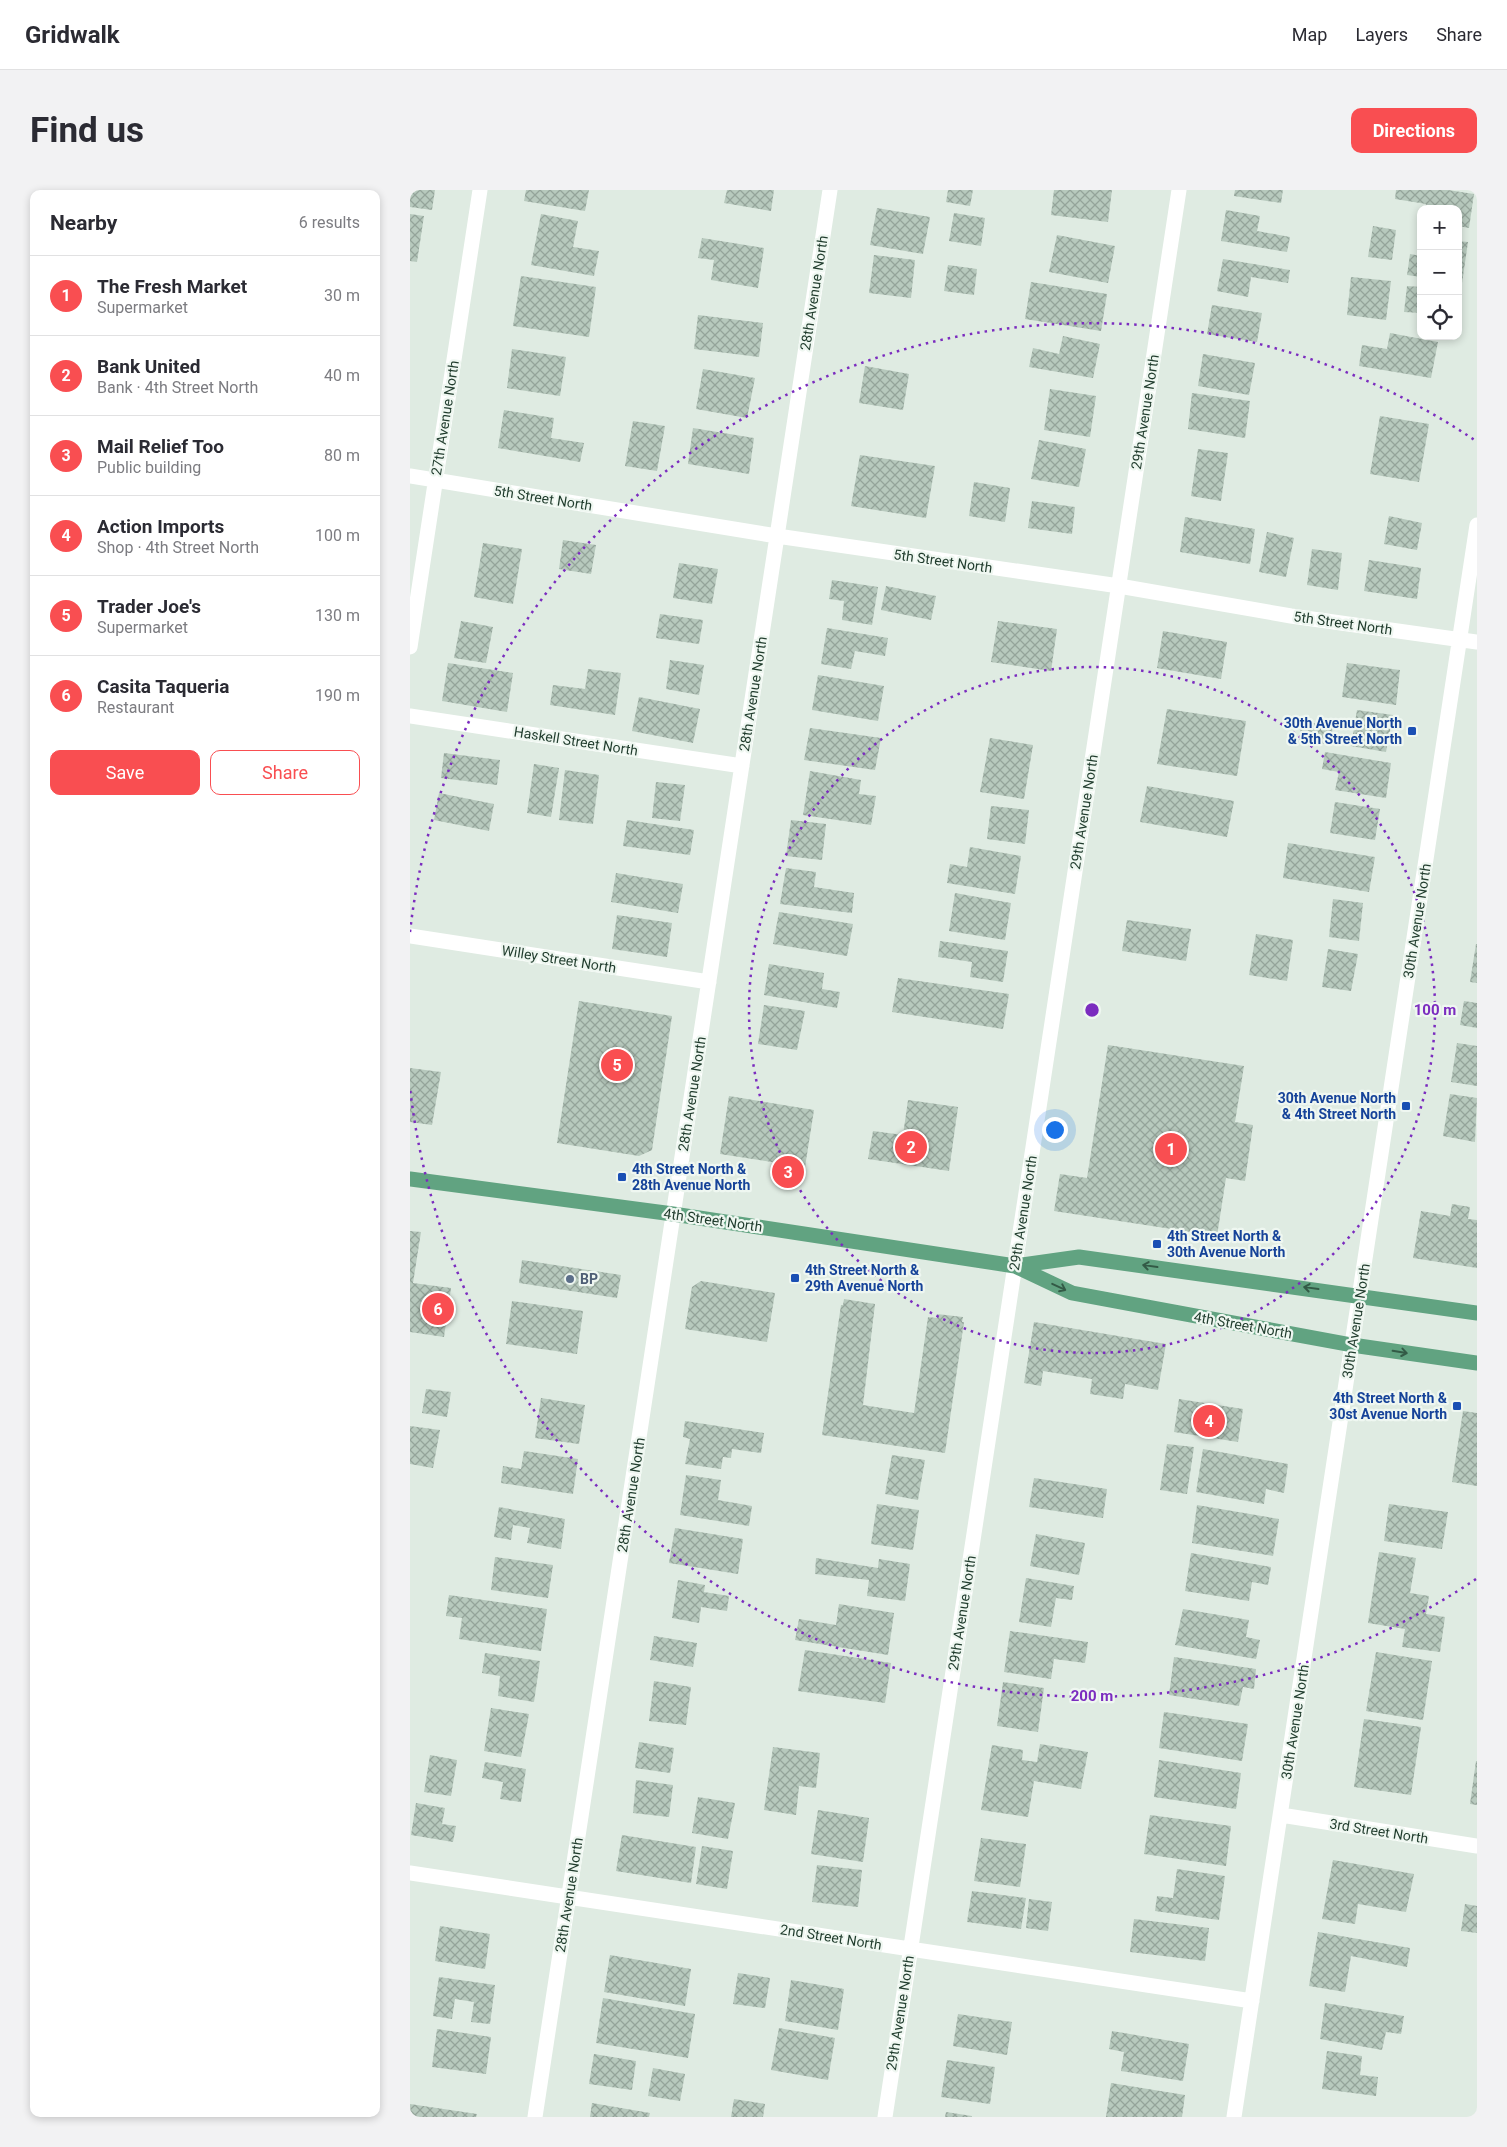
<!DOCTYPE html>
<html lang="en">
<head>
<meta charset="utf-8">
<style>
	:root { --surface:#fff; --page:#f2f2f3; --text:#2b2b33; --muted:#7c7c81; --line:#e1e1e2; --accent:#f94e51 }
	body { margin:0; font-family:Roboto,sans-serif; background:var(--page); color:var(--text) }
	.controls { position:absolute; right:15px; top:15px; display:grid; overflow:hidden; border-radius:10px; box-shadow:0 2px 8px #0003 }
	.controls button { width:45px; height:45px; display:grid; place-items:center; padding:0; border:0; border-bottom:1px solid var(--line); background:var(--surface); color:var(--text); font:25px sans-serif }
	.you { position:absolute; left:644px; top:939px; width:18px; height:18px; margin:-12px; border:4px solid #fff; border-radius:50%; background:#1a73e8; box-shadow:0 0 0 8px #1a73e833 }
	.badge { display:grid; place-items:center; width:32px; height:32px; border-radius:50%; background:var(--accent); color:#fff; font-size:16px; font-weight:700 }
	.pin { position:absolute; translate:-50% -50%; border:2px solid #fff; box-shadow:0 1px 5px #0006 }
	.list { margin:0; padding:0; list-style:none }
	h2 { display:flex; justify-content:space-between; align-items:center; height:65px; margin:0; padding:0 20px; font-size:21px }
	h2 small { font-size:16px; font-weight:400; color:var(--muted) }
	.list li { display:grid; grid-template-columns:32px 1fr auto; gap:15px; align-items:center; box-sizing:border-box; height:80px; padding:0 20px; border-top:1px solid var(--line) }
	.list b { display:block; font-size:19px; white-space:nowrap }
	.list p { margin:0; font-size:16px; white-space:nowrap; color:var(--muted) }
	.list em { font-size:16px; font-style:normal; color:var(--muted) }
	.actions { display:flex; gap:10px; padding:15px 20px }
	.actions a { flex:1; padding:11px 0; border:1px solid var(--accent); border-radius:10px; text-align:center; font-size:18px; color:var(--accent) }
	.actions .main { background:var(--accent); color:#fff }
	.icon { flex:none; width:28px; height:28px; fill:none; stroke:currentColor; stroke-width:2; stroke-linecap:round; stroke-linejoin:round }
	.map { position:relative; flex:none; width:1067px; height:1927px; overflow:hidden; border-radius:10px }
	header { display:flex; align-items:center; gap:30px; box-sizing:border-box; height:70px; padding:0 25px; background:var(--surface); border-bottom:1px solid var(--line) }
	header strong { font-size:24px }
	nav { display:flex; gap:28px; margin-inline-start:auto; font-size:18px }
	.intro { display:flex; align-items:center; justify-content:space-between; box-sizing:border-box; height:120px; padding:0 30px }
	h1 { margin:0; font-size:35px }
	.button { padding:12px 22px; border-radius:10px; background:var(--accent); color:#fff; font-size:18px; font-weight:700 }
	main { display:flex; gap:30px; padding:0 30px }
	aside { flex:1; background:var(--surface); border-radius:10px; box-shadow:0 2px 8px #0003 }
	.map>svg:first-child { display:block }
</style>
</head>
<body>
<header>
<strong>Gridwalk</strong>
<nav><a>Map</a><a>Layers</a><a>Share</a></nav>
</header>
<div class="intro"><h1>Find us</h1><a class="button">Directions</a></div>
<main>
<aside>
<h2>Nearby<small>6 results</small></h2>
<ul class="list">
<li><span class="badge">1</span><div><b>The Fresh Market</b><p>Supermarket</p></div><em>30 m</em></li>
<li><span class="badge">2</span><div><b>Bank United</b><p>Bank · 4th Street North</p></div><em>40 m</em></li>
<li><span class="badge">3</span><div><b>Mail Relief Too</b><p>Public building</p></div><em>80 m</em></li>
<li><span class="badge">4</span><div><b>Action Imports</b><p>Shop · 4th Street North</p></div><em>100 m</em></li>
<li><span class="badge">5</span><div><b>Trader Joe's</b><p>Supermarket</p></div><em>130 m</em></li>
<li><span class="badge">6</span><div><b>Casita Taqueria</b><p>Restaurant</p></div><em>190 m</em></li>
</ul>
<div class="actions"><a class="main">Save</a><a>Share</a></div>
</aside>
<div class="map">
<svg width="1067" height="1927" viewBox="0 0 1067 1927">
	<defs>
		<pattern id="building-cross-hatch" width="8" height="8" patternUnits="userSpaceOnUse" patternTransform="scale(1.25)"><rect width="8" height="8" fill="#b7c9bd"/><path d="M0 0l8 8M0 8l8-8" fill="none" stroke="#94a49a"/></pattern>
	</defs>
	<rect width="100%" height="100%" fill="#dfebe2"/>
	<!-- building -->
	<path fill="url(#building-cross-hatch)" d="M0 0H25L22 20 0 17Z
		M116 0H179L175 21 114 11Z
		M317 0H364L361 21 314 13Z
		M538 0H563L560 16 536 12Z
		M644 0H702L698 32 641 25Z
		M825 0H873L871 13 824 6Z
		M986 0H1038L1064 4 1059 38 1048 36V19H1015L1016 14 985 9Z
		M467 18 520 27 513 64 460 55Z
		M816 20 850 26 847 41 880 47 877 62 811 51Z
		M544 23 575 28 571 56 539 51Z
		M0 24 14 26 7 72 0 71Z
		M131 24 168 31 163 57 189 61 184 86 121 75Z
		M963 36 986 40 982 70 958 67Z
		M647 45 705 56 698 93 639 82Z
		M292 48 354 58 348 98 301 90 304 70 288 68Z
		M1048 51 1058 52 1052 93 1048 92Z
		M1000 64 1011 66V87L997 85Z
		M464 65 505 70 501 108 459 103Z
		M813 69 880 80 878 93 841 87 838 107 807 101Z
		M538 75 567 79 564 105 534 101Z
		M111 86 186 97 179 147 103 136Z
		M941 87 981 91 976 130 937 125Z
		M621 92 697 104 691 141 615 129Z
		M997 96 1011 97V123L994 122Z
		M802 115 852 123 847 152 797 144Z
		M288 125 353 133 349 167 284 159Z
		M980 143 1028 152 1021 188 949 176 952 155 977 159Z
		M653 146 690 154 683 188 619 177 623 158 649 164Z
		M102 159 156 167 150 206 97 198Z
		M793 164 845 173 839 205 788 196Z
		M455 176 499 184 493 220 449 213Z
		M293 179 345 188 337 228 286 219Z
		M640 199 686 206 680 247 634 240Z
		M782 203 840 211 835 248 778 239Z
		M94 220 144 228 141 248 174 253 170 272 88 258Z
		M970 226 1019 234 1009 292 960 284Z
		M223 231 255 236 247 281 215 276Z
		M283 238 344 248 339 284 278 274Z
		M629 250 676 259 669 297 621 289Z
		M788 259 818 263 811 311 781 306Z
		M450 265 525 276 516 328 441 316Z
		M564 292 600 298 595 332 559 326Z
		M622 311 665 317 662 344 618 338Z
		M979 326 1012 333 1007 360 974 354Z
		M775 327 845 339 840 374 770 362Z
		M857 342 884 348 876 387 849 382Z
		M153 350 186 355 181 384 149 379Z
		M73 353 112 359 103 414 64 407Z
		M902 359 932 363 928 400 897 395Z
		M959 370 1011 378 1007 409 954 401Z
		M269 373 308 379 302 414 263 408Z
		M422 390 468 397 462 435 432 430 434 411 419 409Z
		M476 396 526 406 521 430 471 420Z
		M250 424 293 430 289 454 246 448Z
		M51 431 83 437 76 473 44 468Z
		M588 431 647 439 641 481 581 472Z
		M417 438 478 448 475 466 445 461 441 479 411 474Z
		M753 441 817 452 811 489 747 478Z
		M260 470 294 475 289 505 256 499Z
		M38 473 103 483 97 522 32 511Z
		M937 473 990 480 986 515 932 507Z
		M178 479 211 483 205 525 140 515 143 495 175 499Z
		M408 485 474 496 468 531 402 520Z
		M229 507 290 519 283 553 222 541Z
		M757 519 836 531 827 586 747 574Z
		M947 520 983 525 976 562 941 556Z
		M892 531 923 536 920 555 889 550Z
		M400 538 471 548 465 580 394 570Z
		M580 548 623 555 614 609 570 602Z
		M915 562 981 573 976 608 925 600 929 582 912 579Z
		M34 563 90 570 87 595 31 588Z
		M124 574 149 578 141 627 117 623Z
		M155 580 189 585 183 634 149 630Z
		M400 581 451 590 449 604 466 606 461 635 393 625Z
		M246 592 275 595 270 631 242 628Z
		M737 596 824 611 817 647 730 632Z
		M29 603 84 614 79 641 24 630Z
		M925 612 970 619 965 650 920 643Z
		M581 616 619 620 615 654 577 649Z
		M217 630 284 640 280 665 213 656Z
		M381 630 416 634 412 670 376 666Z
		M878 653 965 667 959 702 873 688Z
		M560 657 611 666 605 704 537 693 540 674 557 677Z
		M376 678 406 682 404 697 444 703 442 723 370 714Z
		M206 683 273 694 268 723 201 712Z
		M545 703 601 713 595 750 539 741Z
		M923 709 953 713 949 751 919 747Z
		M369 722 443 734 437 766 363 754Z
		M207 725 262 733 257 767 202 759Z
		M717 730 781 739 776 771 712 761Z
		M846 744 883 750 877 791 839 785Z
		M530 751 598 761 593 792 560 787 562 772 528 767Z
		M1066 754H1067V793L1060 792Z
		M918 759 948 764 941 801 912 797Z
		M359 774 414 783 412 799 430 802 427 818 354 805Z
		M488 788 599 804 593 839 482 822Z
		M169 811 262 826 242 960 229 966 147 953Z
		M1054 811 1067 813V838L1050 835Z
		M354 815 395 821 387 860 348 854Z
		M1047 853 1067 856V896L1041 892Z
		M698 855 834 876 825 932 843 935 835 991 816 988 807 1046 644 1021 650 984 677 988Z
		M0 878 31 882 22 935 0 932Z
		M1040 904 1067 908 1065 952 1033 946Z
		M319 906 404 920 395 977 310 964Z
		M498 910 548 917 539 981 458 969 463 941 493 945Z
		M1042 1014 1060 1017 1058 1029 1067 1030V1078L1003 1068 1011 1021 1040 1026Z
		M0 1041 11 1042 3 1093 41 1098 34 1147 0 1142Z
		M112 1070 211 1085 207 1108 109 1093Z
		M291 1091 365 1103 357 1152 275 1139 282 1097Z
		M434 1109 465 1114 453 1215 504 1223 518 1127 527 1128V1124L553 1127 552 1132H554L535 1263 412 1245 431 1115H433Z
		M102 1111 173 1121 167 1164 96 1154Z
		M624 1132 756 1154 748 1200 715 1194 713 1209 680 1204 682 1189 633 1181 631 1196 614 1193Z
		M16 1199 41 1202 37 1227 12 1223Z
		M131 1208 175 1215 169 1254 125 1248Z
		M769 1209 833 1219 828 1252 764 1242Z
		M1053 1221 1067 1223V1296L1042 1292Z
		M275 1231 354 1243 351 1263 322 1259 321 1268 313 1267 311 1279 275 1274 280 1249 273 1247Z
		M0 1236 30 1240 23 1278 0 1274Z
		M757 1254 784 1257 777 1304 750 1300Z
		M793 1259 878 1274 874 1303 856 1299 854 1314 786 1302Z
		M114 1261 168 1269 163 1304 91 1293 93 1276 111 1279Z
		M482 1265 515 1270 508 1310 475 1304Z
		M276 1285 311 1290 308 1310 342 1316 339 1336 270 1325Z
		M624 1288 697 1299 693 1328 619 1317Z
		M467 1314 509 1320 503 1360 461 1354Z
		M979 1314 1038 1322 1032 1359 974 1351Z
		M787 1315 869 1329 863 1366 782 1353Z
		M89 1317 155 1329 151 1359 117 1353 120 1338 103 1335 101 1350 84 1347Z
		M265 1338 333 1349 328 1384 259 1373Z
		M626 1344 675 1353 669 1385 620 1376Z
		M969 1362 1006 1368 1000 1403 1019 1406 1016 1424 1035 1427 1030 1462 992 1457 995 1439 958 1433Z
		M781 1363 861 1377 858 1395 842 1392 839 1411 775 1401Z
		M85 1367 143 1375 138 1408 81 1400Z
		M406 1368 468 1378 469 1369 500 1374 495 1411 457 1406 459 1390 405 1384Z
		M616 1388 664 1396 662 1410 646 1408 641 1437 609 1432Z
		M268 1390 295 1395 294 1402 319 1406 317 1421 291 1417 289 1433 262 1428Z
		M39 1405 137 1419 131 1461 49 1449 52 1428 36 1426Z
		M429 1414 484 1423 478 1465 385 1450 389 1429 426 1435Z
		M773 1419 839 1430 836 1447 850 1450 846 1469 765 1455Z
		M600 1441 678 1452 675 1473 644 1469 641 1489 594 1482Z
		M244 1446 287 1453 283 1477 240 1470Z
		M395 1460 481 1473 475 1513 388 1501Z
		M966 1462 1022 1471 1013 1530 956 1521Z
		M75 1463 130 1471 124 1512 88 1506 90 1486 72 1483Z
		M764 1467 846 1479 844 1499 833 1497 829 1516 759 1505Z
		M244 1491 281 1497 276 1535 239 1531Z
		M593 1492 634 1498 628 1542 587 1536Z
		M81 1518 119 1524 111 1567 74 1561Z
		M754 1522 838 1534 832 1571 749 1558Z
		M954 1529 1011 1537 1001 1605 944 1597Z
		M229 1552 264 1558 260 1583 225 1578Z
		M630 1554 678 1562 671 1599 624 1591 618 1627 571 1620 582 1555 613 1560 612 1570 627 1572Z
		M363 1557 410 1563 406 1598 389 1596 386 1625 354 1620Z
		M20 1565 47 1570 41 1606 14 1602Z
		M749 1570 831 1583 826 1619 744 1607Z
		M1066 1571H1067V1615L1060 1614Z
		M75 1572 116 1579 111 1612 90 1609 93 1592 72 1588Z
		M226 1590 263 1595 259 1627 223 1623Z
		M288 1607 325 1613 318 1649 282 1643Z
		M6 1613 35 1618 32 1634 46 1636 43 1652 1 1645Z
		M408 1620 459 1628 453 1672 401 1664Z
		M740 1625 821 1636 816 1676 734 1664Z
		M212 1645 286 1657 281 1693 206 1681Z
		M571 1648 616 1654 610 1697 564 1691Z
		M292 1656 323 1661 317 1699 286 1694Z
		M923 1670 1004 1684 996 1722 948 1714 945 1734 912 1729Z
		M407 1675 452 1680 448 1717 402 1712Z
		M767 1679 815 1686 809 1730 745 1721 747 1706 763 1708Z
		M562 1701 616 1708 611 1739 557 1732Z
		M619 1709 642 1712 638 1741 616 1738Z
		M1055 1714 1067 1716V1743L1051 1741Z
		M724 1729 799 1738 795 1771 720 1762Z
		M30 1736 80 1744 75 1779 25 1771Z
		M908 1742 1000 1758 997 1777 941 1766 935 1802 899 1796Z
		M200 1765 281 1779 275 1816 194 1802Z
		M328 1783 360 1788 355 1818 323 1814Z
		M29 1787 85 1795 80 1834 61 1832 64 1812 45 1809 42 1829 23 1826Z
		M381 1790 434 1799 428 1840 375 1831Z
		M193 1808 285 1824 278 1868 186 1853Z
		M915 1813 994 1826 991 1844 976 1842 972 1860 910 1849Z
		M548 1824 602 1832 597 1865 543 1856Z
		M369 1838 425 1848 418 1890 361 1880Z
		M27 1839 81 1847 76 1884 22 1877Z
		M702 1841 779 1854 773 1891 711 1881 714 1862 699 1859Z
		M917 1861 952 1866 950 1885 968 1887 966 1906 912 1899Z
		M184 1864 226 1871 222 1900 179 1894Z
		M537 1870 585 1877 580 1914 531 1907Z
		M243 1878 275 1884 270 1911 238 1906Z
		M701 1893 775 1905 772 1927H696Z
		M324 1909 355 1914 353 1927H321Z
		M182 1913 240 1923 239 1927H180Z
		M0 1914 67 1924 66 1927H0Z
		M536 1922 562 1926V1927H535Z"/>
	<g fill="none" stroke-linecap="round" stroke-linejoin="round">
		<!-- minor -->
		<path stroke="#fff" stroke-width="15" d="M0 286 367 346 709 396 881 426 1067 452
			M0 457 70 0
			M0 526 332 576
			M0 746 299 792
			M871 1625 1067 1656
			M0 1683 842 1811
			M125 1927 420 0
			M475 1927 769 0
			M824 1927 1067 335"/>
		<!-- major -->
		<path stroke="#61a381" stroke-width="15" d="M0 989 263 1024 605 1076 669 1067 1067 1123
			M605 1076 662 1103 942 1155 1067 1173"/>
	</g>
	<!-- one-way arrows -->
	<defs><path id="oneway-shaft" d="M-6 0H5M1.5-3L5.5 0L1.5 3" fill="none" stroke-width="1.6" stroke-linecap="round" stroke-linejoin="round" transform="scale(1.25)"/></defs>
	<g stroke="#335a46">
		<use href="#oneway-shaft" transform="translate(740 1076) rotate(-172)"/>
		<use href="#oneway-shaft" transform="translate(649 1097) rotate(25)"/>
		<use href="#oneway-shaft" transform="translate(901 1098) rotate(-172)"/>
		<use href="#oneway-shaft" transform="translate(990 1162) rotate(9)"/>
	</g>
	<!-- distance rings -->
	<g fill="none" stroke="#7b2cbf" stroke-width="2.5" stroke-dasharray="2.5 5">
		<circle cx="682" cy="820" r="343"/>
		<path d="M1066 1389A686 686 0 0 1 0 898M0 742A686 686 0 0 1 1066 251"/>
	</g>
	<!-- markers -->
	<g fill="#1a4fb4" stroke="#eff7f1" stroke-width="2">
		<rect x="997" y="536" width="10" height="10" rx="2.5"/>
		<rect x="991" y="911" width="10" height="10" rx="2.5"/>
		<rect x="207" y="982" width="10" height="10" rx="2.5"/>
		<rect x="742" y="1049" width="10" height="10" rx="2.5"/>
		<rect x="380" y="1083" width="10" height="10" rx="2.5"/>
		<rect x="1042" y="1211" width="10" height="10" rx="2.5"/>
	</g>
	<circle fill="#5c6f8a" stroke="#eff7f1" stroke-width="2" cx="160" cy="1089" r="5"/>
	<g text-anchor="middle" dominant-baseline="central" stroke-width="4.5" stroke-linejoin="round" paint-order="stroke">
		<!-- street labels -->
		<g font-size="14" fill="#1f3b2c" stroke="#eff7f1">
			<text transform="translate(404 103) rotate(-81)">28th Avenue North</text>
			<text transform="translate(735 222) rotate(-81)">29th Avenue North</text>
			<text transform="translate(35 228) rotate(-81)">27th Avenue North</text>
			<text transform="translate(133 308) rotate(9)">5th Street North</text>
			<text transform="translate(533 371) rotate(8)">5th Street North</text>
			<text transform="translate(933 433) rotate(8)">5th Street North</text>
			<text transform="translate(343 504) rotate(-81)">28th Avenue North</text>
			<text transform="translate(166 551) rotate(9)">Haskell Street North</text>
			<text transform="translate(674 622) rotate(-81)">29th Avenue North</text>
			<text transform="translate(1007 731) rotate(-81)">30th Avenue North</text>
			<text transform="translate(149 769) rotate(9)">Willey Street North</text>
			<text transform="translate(282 904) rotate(-81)">28th Avenue North</text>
			<text transform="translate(613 1023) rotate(-81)">29th Avenue North</text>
			<text transform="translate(303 1030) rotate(8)">4th Street North</text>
			<text transform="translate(946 1131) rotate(-81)">30th Avenue North</text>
			<text transform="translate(833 1135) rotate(10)">4th Street North</text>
			<text transform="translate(221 1305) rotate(-81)">28th Avenue North</text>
			<text transform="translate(552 1423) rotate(-81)">29th Avenue North</text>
			<text transform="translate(885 1532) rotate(-81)">30th Avenue North</text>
			<text transform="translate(969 1641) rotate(9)">3rd Street North</text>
			<text transform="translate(159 1705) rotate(-81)">28th Avenue North</text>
			<text transform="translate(421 1747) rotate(9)">2nd Street North</text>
			<text transform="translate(490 1823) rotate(-81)">29th Avenue North</text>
		</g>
		<!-- transit labels -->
		<g font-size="14" font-weight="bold" fill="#164399" stroke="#eff7f1" text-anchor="end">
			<text x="992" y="533">30th Avenue North<tspan x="992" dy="16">&amp; 5th Street North</tspan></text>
			<text x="986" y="908">30th Avenue North<tspan x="986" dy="16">&amp; 4th Street North</tspan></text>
			<text x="222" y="979" text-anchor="start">4th Street North &amp;<tspan x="222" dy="16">28th Avenue North</tspan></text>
			<text x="757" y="1046" text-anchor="start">4th Street North &amp;<tspan x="757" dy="16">30th Avenue North</tspan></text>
			<text x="395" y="1080" text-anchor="start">4th Street North &amp;<tspan x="395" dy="16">29th Avenue North</tspan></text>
			<text x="1037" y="1208">4th Street North &amp;<tspan x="1037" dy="16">30st Avenue North</tspan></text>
		</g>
		<!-- service labels -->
		<g font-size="14" font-weight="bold" fill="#4e5e75" stroke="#eff7f1" text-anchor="start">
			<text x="170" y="1089">BP</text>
		</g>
	</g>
	<circle cx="682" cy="820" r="8" fill="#7b2cbf" stroke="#eff7f1" stroke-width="2.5"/>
	<g font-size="15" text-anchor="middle" font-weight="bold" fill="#7b2cbf" stroke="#eff7f1" stroke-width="4.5" stroke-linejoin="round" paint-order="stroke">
		<text x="1025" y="825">100 m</text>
		<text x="682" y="1511">200 m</text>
	</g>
</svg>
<div class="controls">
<button>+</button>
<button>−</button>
<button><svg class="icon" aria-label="locate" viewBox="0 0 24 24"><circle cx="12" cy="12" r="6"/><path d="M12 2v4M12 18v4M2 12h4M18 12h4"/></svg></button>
</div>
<div class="you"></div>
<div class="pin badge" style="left:761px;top:959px">1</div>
<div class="pin badge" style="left:501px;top:957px">2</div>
<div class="pin badge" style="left:378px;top:982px">3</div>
<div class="pin badge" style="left:799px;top:1231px">4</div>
<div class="pin badge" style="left:207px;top:875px">5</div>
<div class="pin badge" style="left:28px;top:1119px">6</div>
</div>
</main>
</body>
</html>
